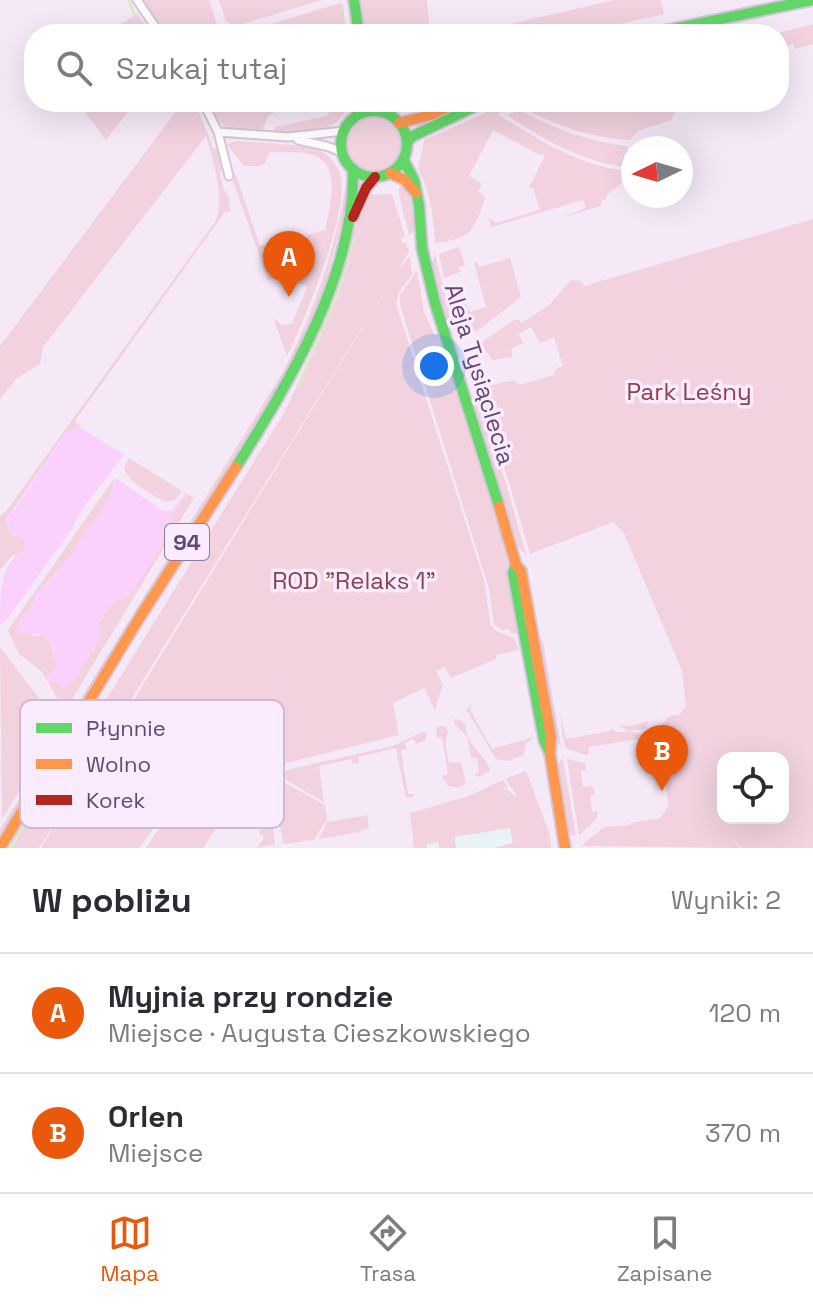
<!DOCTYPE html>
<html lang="pl">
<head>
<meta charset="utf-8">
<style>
	:root { --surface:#fff; --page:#f2f2f3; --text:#2b2b33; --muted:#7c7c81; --line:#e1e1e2; --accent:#ea580c }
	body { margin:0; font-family:"Space Grotesk",sans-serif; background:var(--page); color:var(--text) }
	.controls { position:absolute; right:24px; bottom:24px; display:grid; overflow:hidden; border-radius:16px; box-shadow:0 8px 32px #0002 }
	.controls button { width:72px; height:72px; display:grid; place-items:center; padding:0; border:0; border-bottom:2px solid var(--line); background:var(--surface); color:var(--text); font:40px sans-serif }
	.compass { position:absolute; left:621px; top:136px; width:72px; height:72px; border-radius:50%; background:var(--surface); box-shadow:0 8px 32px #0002; rotate:265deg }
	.you { position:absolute; left:434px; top:366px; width:28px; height:28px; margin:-20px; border:6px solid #fff; border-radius:50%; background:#1a73e8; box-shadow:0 0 0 12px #1a73e833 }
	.badge { display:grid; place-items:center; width:52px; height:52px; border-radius:50%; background:var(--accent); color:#fff; font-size:26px; font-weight:700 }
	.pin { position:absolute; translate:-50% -66px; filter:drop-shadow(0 2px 4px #0008) }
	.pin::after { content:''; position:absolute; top:42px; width:28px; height:24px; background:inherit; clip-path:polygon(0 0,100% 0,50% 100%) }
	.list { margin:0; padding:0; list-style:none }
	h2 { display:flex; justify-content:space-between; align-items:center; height:104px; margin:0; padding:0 32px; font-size:34px }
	h2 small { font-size:26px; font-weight:400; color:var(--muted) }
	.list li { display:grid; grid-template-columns:52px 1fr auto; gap:24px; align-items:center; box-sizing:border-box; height:120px; padding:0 32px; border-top:2px solid var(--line) }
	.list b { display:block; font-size:30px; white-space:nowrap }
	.list p { margin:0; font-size:26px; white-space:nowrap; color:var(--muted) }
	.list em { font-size:26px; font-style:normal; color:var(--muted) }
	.icon { flex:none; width:44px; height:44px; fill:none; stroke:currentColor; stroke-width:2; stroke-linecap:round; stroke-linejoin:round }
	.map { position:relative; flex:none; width:813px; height:848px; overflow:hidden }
	.search { position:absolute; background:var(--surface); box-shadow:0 8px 32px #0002; left:24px; right:24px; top:24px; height:88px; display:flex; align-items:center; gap:20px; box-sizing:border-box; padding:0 28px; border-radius:32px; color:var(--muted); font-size:30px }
	.sheet { height:344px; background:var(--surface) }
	nav { display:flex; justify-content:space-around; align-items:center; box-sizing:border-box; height:112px; border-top:2px solid var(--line); background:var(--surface); font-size:22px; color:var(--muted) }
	nav a { display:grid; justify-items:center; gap:4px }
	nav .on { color:var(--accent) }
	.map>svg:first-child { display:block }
</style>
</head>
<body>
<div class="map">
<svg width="813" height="848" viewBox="0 0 813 848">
	<rect width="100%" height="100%" fill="#f5e9f8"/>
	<!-- education -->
	<path fill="#e9f2f7" d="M503 792 550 848H427L420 812Z"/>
	<!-- green -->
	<path fill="#f1d2de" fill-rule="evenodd" d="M142 0H209L217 25 188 34H165Z
		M219 0H322L236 26 226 21Z
		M360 0H427L430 34H364Z
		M614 0H661L664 14 577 34H512L510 24Z
		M340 3 343 4 346 34H238Z
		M137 14 152 34H106L109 31Z
		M813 24V44L795 49 793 44 779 48V34H775Z
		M77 102H135L106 140Z
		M183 102H195L213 148H216L222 168 220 174 223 188 228 196 231 211 224 213 75 421 81 426 65 433 6 520 11 534 25 540 24 552 12 556 0 570V516L7 510 215 222C226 198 213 161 206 136L43 347 40 364 17 378 0 399V346Z
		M208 102H285L280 110 269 115 262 130C230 129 222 134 208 102Z
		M337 102H349C340 136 302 133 274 131L275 127 327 116Z
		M509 102H521L497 114C539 140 576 164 625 171L623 182 606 196V200H602L601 206 560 218 586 208 583 200 491 227 488 218 496 223 540 210 533 188H529L545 155 538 154 493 130 469 176 482 184 478 191 485 198C474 230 472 239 435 243 433 215 431 193 418 169L424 140Z
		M523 102H655L677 110 671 120 638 131 629 140C589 137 560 127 525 109Z
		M520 110C552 128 591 143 628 146L625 167C580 160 545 141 507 115Z
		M345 145a28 28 0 1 1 56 0a28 28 0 1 1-56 0Z
		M236 141C255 143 306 144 321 151 329 155 338 166 340 174 351 210 304 321 287 356L273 317 281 325 292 324 307 287 289 280H279L278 278 268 280 232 178 236 175 260 246 278 241 285 259 309 250 307 235 325 230C330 206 344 160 308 154 296 151 282 153 270 152L265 163 260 166H244L227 145Z
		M403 185C414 200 414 214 415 231L409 235 399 195V189Z
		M345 189 351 190 323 291 288 371 78 712 74 716H70L283 372C313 313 334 254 345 189Z
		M392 194 405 236 401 238 402 243H406L409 252 97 754 92 755 80 737H83L284 413 320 339 338 294 354 238 350 239 366 195Z
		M813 219V848H742L732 839 740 848 581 846 604 827 630 825V823L660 818 668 807V800L665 781 655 771 652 758 643 759 640 739 589 747V754L586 755 565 748 559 710 566 739 611 731V727L616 732H628L619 725 630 726 649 721 645 729 629 731 643 735 646 730 666 727 662 724 669 716 679 715 686 706 682 671 624 533 613 522 530 554 510 485 476 389 514 380 519 384H523L554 375 557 368 563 366 554 337 540 343 531 327 519 334 523 343 511 349 513 357 492 360 487 352 479 355 482 380 476 383 465 354 514 320H519L522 323 549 305 571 280 581 281 584 286ZM783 758V818H723V758Z
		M459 247 465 265 459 267 460 272 444 278 439 254Z
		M435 255 453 325 448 326 431 265Z
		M410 256 412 275 399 292 396 304 484 580 491 626 498 632 514 638 519 650 496 655V659L451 678 445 667 436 671 443 684 435 710 424 688 393 703 399 735 278 765 270 771 258 770 265 772 263 775 269 772 266 784 275 844 257 848 264 837 259 833 264 821 249 769 133 701 398 270Z
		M510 258 521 297 477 331 461 336 452 307 466 304 470 312 486 307 474 263 477 262 479 267Z
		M417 271 424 312 434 335 437 334 496 515 524 635 510 633V630L505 629 504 631 494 625 489 589 400 305V295Z
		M474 396 507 486 526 555 517 545 474 408Z
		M129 458 182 491 175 500 166 502C153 496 130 483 124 469Z
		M115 477 112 493 93 524 87 529 75 550 36 595 32 607 18 623 32 636 44 635 50 644 57 667 46 678 49 684 55 680 58 682 94 650 101 628 96 626 115 599 149 566 174 524 169 521C173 511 182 504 187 494L194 498 71 701 63 708 41 671 19 654 8 630Z
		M540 638 543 641 561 746 553 737 537 639Z
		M0 647 48 710 52 707 63 720 2 819Z
		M132 705 140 707 245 770 262 825 257 832 261 824 231 805 203 848H146L162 824 158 822 139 848H41L68 802 39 848H5L74 736 89 755 96 757 84 778Z
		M472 706 470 710 492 749 534 737 525 745 524 755 508 761 496 759 466 709Z
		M454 719 461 720 466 726C466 746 486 754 490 771L478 777 475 774 479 773 477 758H471L467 736 454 724Z
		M66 724 67 729 0 838V829Z
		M442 726 446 727 448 733 445 742 449 763 461 762 466 783 459 788 448 786 442 776 448 774 442 737 436 738 437 727Z
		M422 732 427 733 425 741 416 744 413 739 405 743 407 749 401 750 408 794H415L413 797 406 798 396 748 358 757 359 763 353 764 351 759 319 766 324 802 279 776 286 770 393 746Z
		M561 759H563L576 836 571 835 568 830 558 766Z
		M567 759 585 763 586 770 581 771 583 787 592 786 595 794 590 796 592 812 598 811 596 820 579 835Z
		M526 771 549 832 551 848H494L513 843 510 828 455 837 456 848H439L438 842 427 844V848H414L410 813 469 796 503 780 509 788 501 787 518 797 505 779Z
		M278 779 325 805 327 819 314 840 287 844 283 843 275 792Z
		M367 815 369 828 361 830V832L319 839 327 822Z"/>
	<!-- sand -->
	<path fill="#fad0fc" d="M78 426 124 455 83 508 70 532 5 622 0 624C0 596 0 561 24 551L25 540 11 534 6 516 13 512 65 433Z
		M116 478 163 511 173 510 185 493 187 494C182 504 173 511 169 521L175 524 133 592 122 601 115 599 96 625 101 628 103 636C87 649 86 677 63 688L55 680 49 684 46 678 57 667 50 644 44 635 16 634 18 623 32 607 36 595 75 550 87 529 93 524 112 493V486Z"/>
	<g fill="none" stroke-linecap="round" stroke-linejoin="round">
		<!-- stream -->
		<path stroke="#dfe9c9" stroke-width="3" d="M129 0 135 16
			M298 386 338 294 354 237
			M80 737 81 736
			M10 848 78 740"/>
		<!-- street casing -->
		<g stroke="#d4c7d9" stroke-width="11">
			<path id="street" d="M137 0 160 34
				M203 102 218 132 288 137 344 131
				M218 132 229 176
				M298 140 326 146 342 152"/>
		</g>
		<!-- fast casing -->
		<g stroke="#d5c7db" stroke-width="14">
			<path id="fast" d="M354 0 359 34
				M649 34 812 0
				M341 144a33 33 0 1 1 66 0a33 33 0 1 1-66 0Z
				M407 142 413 136 484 102
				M403 159 414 180 419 205 422 248 435 303 499 506
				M236 467C289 382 356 273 353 169
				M516 565 513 573 544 740 549 751"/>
		</g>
		<!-- slow casing -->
		<g stroke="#d5c7db" stroke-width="14">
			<path id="slow" d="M399 123 431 115 459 102
				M390 173 405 180 416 193
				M499 506 516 565 521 571 551 737 550 754 565 848
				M0 848 138 620 236 467"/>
		</g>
		<!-- jam casing -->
		<g stroke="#d5c7db" stroke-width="14">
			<path id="jam" d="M353 217 366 188 375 177"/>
		</g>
		<!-- street -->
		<use href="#street" stroke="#fefcfe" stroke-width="7"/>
		<!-- fast -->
		<use href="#fast" stroke="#63d668" stroke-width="10"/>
		<!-- slow -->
		<use href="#slow" stroke="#ff974d" stroke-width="10"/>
		<!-- jam -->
		<use href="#jam" stroke="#b3261e" stroke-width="10"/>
	</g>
	<g text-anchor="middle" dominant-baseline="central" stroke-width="7" stroke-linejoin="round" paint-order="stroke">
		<!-- shield labels -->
		<rect fill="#fbebff" stroke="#9178a0" stroke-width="2" x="165" y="524" width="44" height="36" rx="6"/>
		<g font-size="22" font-weight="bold" fill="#634678">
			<text x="187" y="542">94</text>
		</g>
		<!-- street labels -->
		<g font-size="24" fill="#634678" stroke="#fbebff">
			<text transform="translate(480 374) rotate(73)">Aleja Tysiąclecia</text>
		</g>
		<!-- park labels -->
		<g font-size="24" fill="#8b4248" stroke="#fbebff">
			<text x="689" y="391">Park Leśny</text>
			<text x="354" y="580">ROD "Relaks 1"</text>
		</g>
	</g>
	<!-- legend -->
	<rect x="20" y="700" width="264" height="128" rx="12" fill="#fbebff" stroke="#cdbad6" stroke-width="2"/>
	<rect x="36" y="723" width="36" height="10" fill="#63d668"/>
	<rect x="36" y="759" width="36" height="10" fill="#ff974d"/>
	<rect x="36" y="795" width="36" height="10" fill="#b3261e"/>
	<g font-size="22" fill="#634678">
		<text x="86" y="736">Płynnie</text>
		<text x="86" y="772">Wolno</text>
		<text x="86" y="808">Korek</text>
	</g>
</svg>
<div class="controls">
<button><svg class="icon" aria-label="locate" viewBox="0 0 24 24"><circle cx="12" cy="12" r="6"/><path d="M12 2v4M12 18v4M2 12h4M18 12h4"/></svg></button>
</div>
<svg class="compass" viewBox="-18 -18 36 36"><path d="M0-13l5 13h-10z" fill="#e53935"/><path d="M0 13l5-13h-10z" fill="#7c7c81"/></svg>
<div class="you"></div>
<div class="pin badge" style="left:289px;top:297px">A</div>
<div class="pin badge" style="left:662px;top:791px">B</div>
<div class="search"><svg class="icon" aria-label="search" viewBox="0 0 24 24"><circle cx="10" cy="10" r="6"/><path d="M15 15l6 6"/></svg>Szukaj tutaj</div>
</div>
<section class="sheet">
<h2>W pobliżu<small>Wyniki: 2</small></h2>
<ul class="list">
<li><span class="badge">A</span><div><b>Myjnia przy rondzie</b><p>Miejsce · Augusta Cieszkowskiego</p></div><em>120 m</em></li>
<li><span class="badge">B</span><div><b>Orlen</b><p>Miejsce</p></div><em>370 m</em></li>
</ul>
</section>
<nav>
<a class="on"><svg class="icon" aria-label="map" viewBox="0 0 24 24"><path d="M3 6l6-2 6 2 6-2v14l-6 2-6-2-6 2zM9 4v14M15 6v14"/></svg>Mapa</a>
<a><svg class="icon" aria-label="directions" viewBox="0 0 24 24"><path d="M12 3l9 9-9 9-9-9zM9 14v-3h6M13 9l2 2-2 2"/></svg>Trasa</a>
<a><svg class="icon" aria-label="saved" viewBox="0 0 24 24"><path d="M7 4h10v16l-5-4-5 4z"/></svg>Zapisane</a>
</nav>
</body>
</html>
